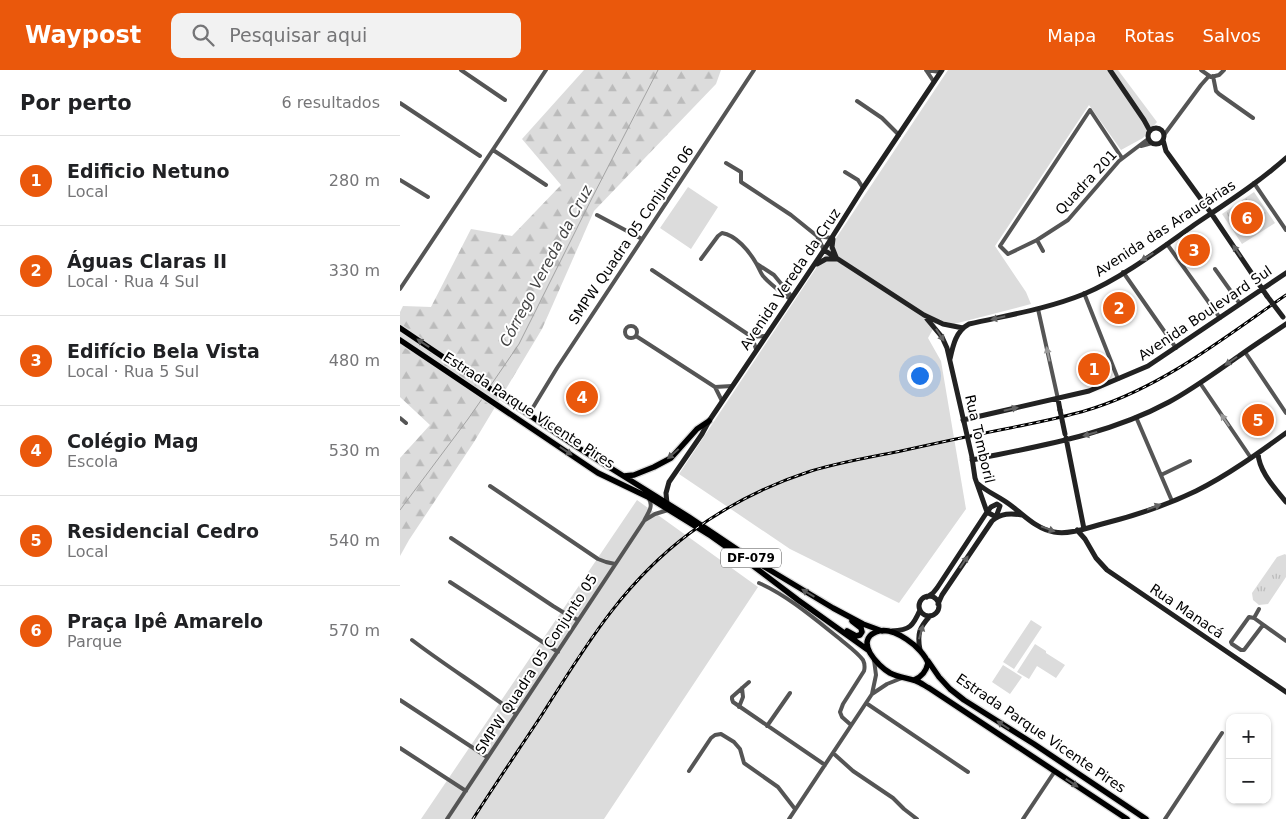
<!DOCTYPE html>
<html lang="pt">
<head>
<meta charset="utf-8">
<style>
	:root { --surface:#fff; --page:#f2f2f2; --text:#202124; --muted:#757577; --line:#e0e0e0; --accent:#ea580c }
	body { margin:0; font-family:"DejaVu Sans",sans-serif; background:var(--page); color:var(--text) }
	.controls { position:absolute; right:15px; bottom:15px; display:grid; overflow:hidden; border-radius:10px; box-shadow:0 1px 4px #0004 }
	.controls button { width:45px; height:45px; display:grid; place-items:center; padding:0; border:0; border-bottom:1px solid var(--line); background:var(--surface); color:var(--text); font:25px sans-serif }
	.you { position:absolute; left:519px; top:305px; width:18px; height:18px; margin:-12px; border:4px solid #fff; border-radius:50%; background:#1a73e8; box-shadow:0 0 0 8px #1a73e833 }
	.badge { display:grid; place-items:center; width:32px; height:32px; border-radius:50%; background:var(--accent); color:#fff; font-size:16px; font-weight:700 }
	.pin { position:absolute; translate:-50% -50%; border:2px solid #fff; box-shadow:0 1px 5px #0006 }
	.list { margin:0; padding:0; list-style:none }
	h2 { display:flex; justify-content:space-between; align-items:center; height:65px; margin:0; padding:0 20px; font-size:21px }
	h2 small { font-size:16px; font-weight:400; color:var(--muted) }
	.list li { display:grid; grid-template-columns:32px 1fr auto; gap:15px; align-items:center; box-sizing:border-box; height:90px; padding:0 20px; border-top:1px solid var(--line) }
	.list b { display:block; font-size:19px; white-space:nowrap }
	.list p { margin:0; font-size:16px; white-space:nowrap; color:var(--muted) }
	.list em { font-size:16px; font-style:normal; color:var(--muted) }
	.icon { flex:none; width:28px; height:28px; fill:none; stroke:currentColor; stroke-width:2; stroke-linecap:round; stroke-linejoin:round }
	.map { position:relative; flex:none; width:886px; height:749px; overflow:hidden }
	header { display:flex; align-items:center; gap:30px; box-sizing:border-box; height:70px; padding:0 25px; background:var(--accent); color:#fff }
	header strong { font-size:24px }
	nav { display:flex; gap:28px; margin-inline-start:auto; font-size:18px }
	.search { width:350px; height:45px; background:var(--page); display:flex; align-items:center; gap:12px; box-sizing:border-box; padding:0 18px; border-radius:10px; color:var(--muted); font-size:19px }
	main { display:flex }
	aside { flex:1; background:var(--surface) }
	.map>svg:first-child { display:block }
</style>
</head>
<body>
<header>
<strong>Waypost</strong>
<div class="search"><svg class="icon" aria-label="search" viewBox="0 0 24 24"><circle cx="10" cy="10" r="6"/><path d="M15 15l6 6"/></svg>Pesquisar aqui</div>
<nav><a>Mapa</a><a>Rotas</a><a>Salvos</a></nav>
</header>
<main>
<aside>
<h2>Por perto<small>6 resultados</small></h2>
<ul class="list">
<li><span class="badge">1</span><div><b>Edificio Netuno</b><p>Local</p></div><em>280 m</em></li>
<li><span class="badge">2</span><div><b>Águas Claras II</b><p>Local · Rua 4 Sul</p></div><em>330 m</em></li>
<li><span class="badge">3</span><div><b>Edifício Bela Vista</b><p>Local · Rua 5 Sul</p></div><em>480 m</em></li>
<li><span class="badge">4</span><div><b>Colégio Mag</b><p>Escola</p></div><em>530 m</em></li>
<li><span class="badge">5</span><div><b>Residencial Cedro</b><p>Local</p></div><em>540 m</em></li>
<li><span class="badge">6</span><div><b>Praça Ipê Amarelo</b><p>Parque</p></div><em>570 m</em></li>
</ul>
</aside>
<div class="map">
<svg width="886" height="749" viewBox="0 0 886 749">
	<defs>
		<pattern id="forest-firs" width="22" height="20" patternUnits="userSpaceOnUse" patternTransform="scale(1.25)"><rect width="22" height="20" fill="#dcdcdc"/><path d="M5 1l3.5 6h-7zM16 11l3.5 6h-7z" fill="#bbb"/></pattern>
		<pattern id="park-tufts" width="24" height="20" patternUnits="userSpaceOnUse" patternTransform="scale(1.25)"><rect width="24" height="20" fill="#dcdcdc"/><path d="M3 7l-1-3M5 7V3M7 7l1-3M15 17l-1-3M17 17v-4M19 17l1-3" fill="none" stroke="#bbb"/></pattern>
	</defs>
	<rect width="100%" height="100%" fill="#fff"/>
	<!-- grass -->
	<path fill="#dcdcdc" d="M548 0H718L757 52 743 68 721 80 689 35 595 176 626 222 631 234 554 254 538 250 528 268 541 291 566 439 499 533 390 479 279 404Z
		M288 117 318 137 291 179 260 158Z
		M237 430 358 517 204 749H21Z
		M631 550 642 557 614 599 603 592Z
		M635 574 646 581V583L665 595 656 608 637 596 629 609 617 602Z
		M603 595 622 607 610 624 592 612Z"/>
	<!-- forest -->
	<path fill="url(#forest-firs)" d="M184 0H321L316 14 194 141 142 259 74 372 9 470 0 486V388L30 355 0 327V242L3 236 31 237 71 159 112 166 161 115 122 69Z"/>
	<!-- park -->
	<path fill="url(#park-tufts)" d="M854 122 875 153 842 174 822 144Z
		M885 484 886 485V507L868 534 859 535 853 530 852 523 877 487Z"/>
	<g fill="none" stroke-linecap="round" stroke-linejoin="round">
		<!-- stream -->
		<path stroke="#a3a3a3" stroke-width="1" d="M91 315 119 274 192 128 258 0
			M0 440 68 349 82 329"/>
		<!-- primary casing -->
		<g stroke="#dbdbdb" stroke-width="8">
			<path id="primary" d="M0 258 177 377 289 447 353 490 433 538 463 554 482 561
				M0 270 198 403 248 427 311 466 352 495 398 530 468 580
				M224 406 234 405 254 397 271 388 297 359 309 351
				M447 561 456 566 460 565 462 562 461 558 452 551
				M528 591 539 607 550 619 564 630 634 674 746 749
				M514 610C522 607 526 602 528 593 523 578 493 555 476 562 454 571 478 596 490 603 498 607 507 608 516 611 520 612 525 616 529 618L727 749"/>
		</g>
		<!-- street -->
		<path stroke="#555" stroke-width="4" d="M61 0 105 30
			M526 0 534 12
			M526 0 540 2
			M801 0 811 7 819 5 824 0
			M813 6 816 21 819 24 853 48
			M457 31 482 48 499 65
			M0 33 80 86
			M764 65 801 15 809 6
			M741 76 752 73
			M93 80 146 115
			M326 93 341 102V112L391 145 417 166 424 180
			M445 102 458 110 463 118
			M0 110 28 127
			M854 113 886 160
			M197 145 242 169
			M417 166 432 168
			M637 170 608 184 600 176 690 40 722 88
			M767 174 820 248
			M643 181 637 170 668 150 719 91 748 69
			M301 189 318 166 322 163C336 165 349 181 356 193 359 198 360 202 363 206 371 215 381 222 390 229
			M357 194 374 205 392 227
			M815 199 840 234
			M252 200 352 267 365 266
			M723 202 776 278
			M0 219 146 0
			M684 223 718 309
			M638 239 658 329
			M225 262a6 6 0 1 1 12 0a6 6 0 1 1-12 0Z
			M236 266 315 317 322 331
			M352 267 356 279
			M845 282 886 343
			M800 313 851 388
			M315 317 332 316
			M129 344 157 298 354 0
			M736 347 772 431
			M0 348 6 353
			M761 405 790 391
			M90 416 198 489 206 492 215 494
			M245 450 255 444 268 440
			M51 468 153 536 166 544 178 550
			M50 512 158 582
			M359 513C387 525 416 550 440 569 447 575 457 582 463 590 465 594 465 597 464 601L443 634 440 642 442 647 451 655
			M859 539 854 548 886 571
			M854 548 849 547 831 572 832 574 841 580H844L863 555
			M12 570C46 596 82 618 116 644
			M349 612 332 627V629L333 632 425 695
			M472 624 476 605 474 590
			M0 630 87 687
			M466 633 568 702
			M339 637 343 627 342 618
			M367 656 390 623
			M0 678 66 721
			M433 683 453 701 493 728 504 739 517 749
			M289 701 311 668 315 665 321 664 334 672 340 679 344 693 378 717 395 739
			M47 749 244 451C247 444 254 437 249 429
			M389 749 472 624 487 614 502 608
			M623 749 655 701
			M765 749 822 663"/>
		<!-- secondary -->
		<path stroke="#222" stroke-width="5" d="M710 0 744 50 750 61
			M748 66a8 8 0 1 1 16 0a8 8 0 1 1-16 0Z
			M763 70 766 81 811 143 867 226
			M433 169 432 177 436 187
			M424 180 524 245 543 254 563 258
			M417 194 426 189H437
			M527 249 542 267 547 278 564 352
			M550 289C553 275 556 261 569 254 608 245 647 239 684 224 722 208 760 179 794 155 825 134 858 113 886 88
			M658 329 660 340
			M563 350 689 321 748 296 886 203
			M666 368 684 459
			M858 383C859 402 875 418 886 432
			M572 388 575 408 587 442 596 447
			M572 390C639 376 708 365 769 332 793 319 816 302 839 286 854 275 870 265 886 254
			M577 413C587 422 598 426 609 434 623 444 636 459 654 462 669 465 687 458 702 454 734 446 767 435 796 421 828 405 857 384 886 363
			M267 434 266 423 269 412 302 364 309 351 424 180 463 118 542 0
			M677 460 685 469 696 488 707 500 886 622
			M519 536a10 10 0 1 1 20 0a10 10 0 1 1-20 0Z
			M527 527 533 523 537 518 587 442 591 437 597 434 600 436 596 447
			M538 534 542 525 592 451C601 443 611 443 622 445
			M492 561C510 560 513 556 520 540
			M520 580C517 564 519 558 530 546"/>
		<!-- primary -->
		<use href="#primary" stroke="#000" stroke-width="5.5"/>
		<!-- rail casing -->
		<g stroke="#000" stroke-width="3">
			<path id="rail" d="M73 749C96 713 120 678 143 643 186 575 224 512 290 463 326 436 368 415 411 401 441 392 471 387 501 381 537 373 574 365 610 358 638 352 667 347 694 338 765 315 825 267 886 225"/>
		</g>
		<!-- rail -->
		<use href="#rail" stroke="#fff" stroke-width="1" stroke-dasharray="4" stroke-linecap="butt"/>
		<!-- secondary-bridge -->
		<path stroke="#222" stroke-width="5" d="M867 226 883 247
			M660 340 665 364
			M564 352 572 387"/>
	</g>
	<!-- one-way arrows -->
	<defs><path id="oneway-solid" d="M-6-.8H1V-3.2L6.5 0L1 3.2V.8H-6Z" transform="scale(1.25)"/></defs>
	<g fill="#646464">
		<use href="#oneway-solid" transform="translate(837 181) rotate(-124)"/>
		<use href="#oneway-solid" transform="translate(747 187) rotate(148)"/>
		<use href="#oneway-solid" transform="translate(598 248) rotate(167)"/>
		<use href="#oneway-solid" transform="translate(540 265) rotate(57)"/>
		<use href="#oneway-solid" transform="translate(831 291) rotate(145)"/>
		<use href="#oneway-solid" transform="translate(611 339) rotate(-13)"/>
		<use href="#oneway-solid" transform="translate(690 364) rotate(165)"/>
		<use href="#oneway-solid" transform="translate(754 437) rotate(-21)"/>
		<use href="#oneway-solid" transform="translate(648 459) rotate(20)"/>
		<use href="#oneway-solid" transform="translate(564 492) rotate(-56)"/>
		<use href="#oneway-solid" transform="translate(521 562) rotate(-74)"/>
	</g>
	<g fill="#595959">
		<use href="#oneway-solid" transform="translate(23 273) rotate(-146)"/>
		<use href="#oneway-solid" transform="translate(166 381) rotate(34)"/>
		<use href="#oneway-solid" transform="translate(273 384) rotate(139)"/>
		<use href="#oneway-solid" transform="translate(408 523) rotate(-149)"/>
		<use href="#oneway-solid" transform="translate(603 655) rotate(-147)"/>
		<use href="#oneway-solid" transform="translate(672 713) rotate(33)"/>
	</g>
	<g fill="#999">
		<use href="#oneway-solid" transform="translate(648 284) rotate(-102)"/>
		<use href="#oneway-solid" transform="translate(825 350) rotate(-124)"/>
	</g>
	<g text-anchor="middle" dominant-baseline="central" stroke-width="4" stroke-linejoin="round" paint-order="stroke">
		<!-- shield labels -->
		<rect fill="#fff" stroke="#4c4c4c" stroke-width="1" x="321" y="478.5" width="60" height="19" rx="4"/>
		<g font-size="12" font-weight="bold" fill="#000">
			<text x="351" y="488">DF-079</text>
		</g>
		<!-- street labels -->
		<g font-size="14" fill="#000" stroke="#fff">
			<text transform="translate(686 112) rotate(-47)">Quadra 201</text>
			<text transform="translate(765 158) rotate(-33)">Avenida das Araucárias</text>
			<text transform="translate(231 165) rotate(-56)">SMPW Quadra 05 Conjunto 06</text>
			<text transform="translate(390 209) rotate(-56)">Avenida Vereda da Cruz</text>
			<text transform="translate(805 243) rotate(-34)">Avenida Boulevard Sul</text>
			<text transform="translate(129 340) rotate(33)">Estrada Parque Vicente Pires</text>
			<text transform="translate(580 369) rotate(77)">Rua Tomboril</text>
			<text transform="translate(787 541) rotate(34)">Rua Manacá</text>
			<text transform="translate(136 594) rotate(-57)">SMPW Quadra 05 Conjunto 05</text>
			<text transform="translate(641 663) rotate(34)">Estrada Parque Vicente Pires</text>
		</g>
		<!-- water labels -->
		<g font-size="15" font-style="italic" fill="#444" stroke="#fff">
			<text transform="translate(146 196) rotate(-62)">Córrego Vereda da Cruz</text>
		</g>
	</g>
</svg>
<div class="controls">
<button>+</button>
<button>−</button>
</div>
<div class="you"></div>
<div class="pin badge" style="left:694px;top:299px">1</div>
<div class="pin badge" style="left:719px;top:238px">2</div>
<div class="pin badge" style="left:794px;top:180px">3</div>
<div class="pin badge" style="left:182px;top:327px">4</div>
<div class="pin badge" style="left:858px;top:350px">5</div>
<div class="pin badge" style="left:847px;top:148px">6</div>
</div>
</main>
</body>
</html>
